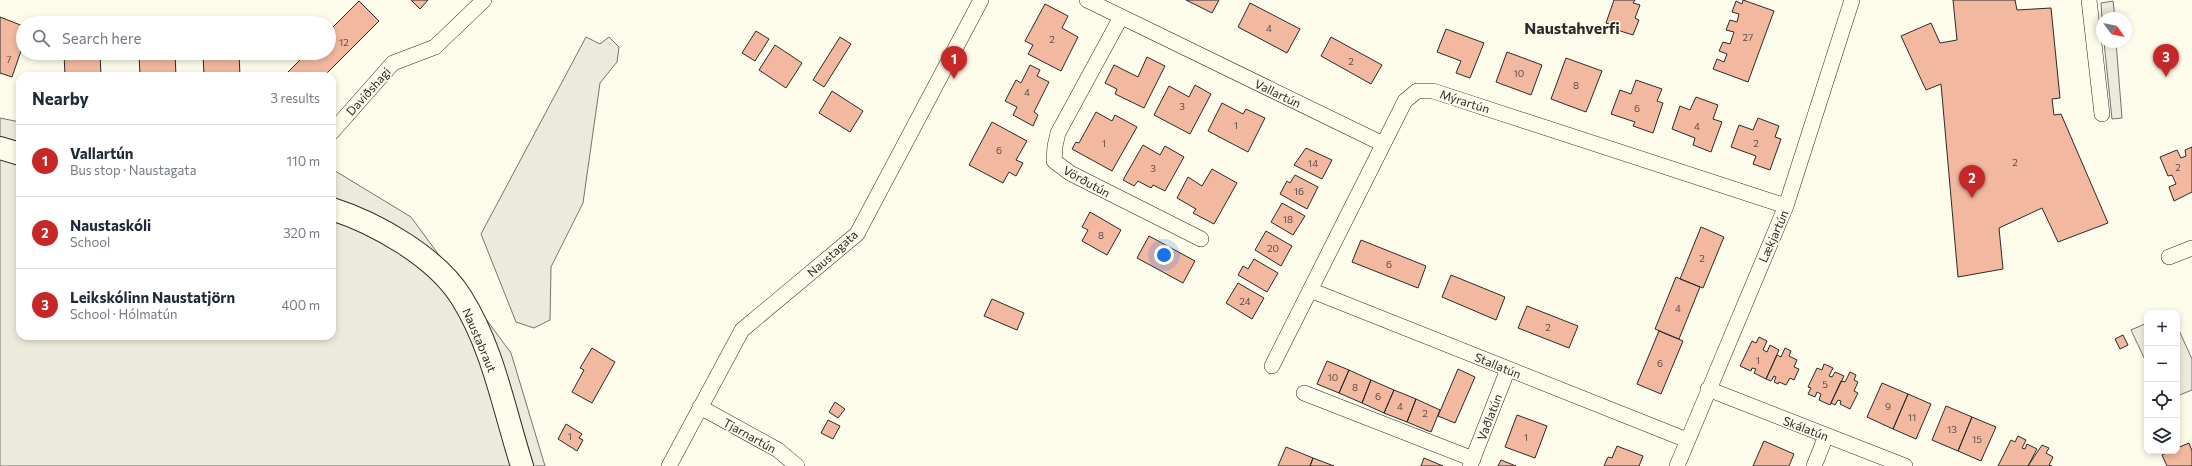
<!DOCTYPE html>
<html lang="en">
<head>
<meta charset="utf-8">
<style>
	:root { --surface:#fff; --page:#f6f6f7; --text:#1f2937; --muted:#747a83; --line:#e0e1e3; --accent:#c62828 }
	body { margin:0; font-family:Commissioner,sans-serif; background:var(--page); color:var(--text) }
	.controls { position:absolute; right:12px; bottom:12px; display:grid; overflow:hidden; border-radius:8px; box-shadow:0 2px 6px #0003 }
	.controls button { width:36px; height:36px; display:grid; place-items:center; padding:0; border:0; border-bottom:1px solid var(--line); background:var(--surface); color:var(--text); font:20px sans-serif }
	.compass { position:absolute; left:2096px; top:12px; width:36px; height:36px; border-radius:50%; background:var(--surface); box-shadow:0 2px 6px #0003; rotate:123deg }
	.you { position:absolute; left:1164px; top:255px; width:14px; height:14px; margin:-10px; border:3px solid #fff; border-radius:50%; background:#1a73e8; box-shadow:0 0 0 6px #1a73e833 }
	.badge { display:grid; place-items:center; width:26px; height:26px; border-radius:50%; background:var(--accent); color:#fff; font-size:13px; font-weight:700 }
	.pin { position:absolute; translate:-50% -33px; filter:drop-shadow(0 1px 2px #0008) }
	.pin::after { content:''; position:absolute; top:21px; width:14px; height:12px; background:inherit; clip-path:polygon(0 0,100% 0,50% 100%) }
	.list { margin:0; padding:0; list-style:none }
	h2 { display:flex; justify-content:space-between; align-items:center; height:52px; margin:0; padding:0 16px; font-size:17px }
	h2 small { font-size:13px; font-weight:400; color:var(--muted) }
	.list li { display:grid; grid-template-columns:26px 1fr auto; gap:12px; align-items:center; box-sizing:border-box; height:72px; padding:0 16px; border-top:1px solid var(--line) }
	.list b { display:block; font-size:15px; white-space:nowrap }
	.list p { margin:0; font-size:13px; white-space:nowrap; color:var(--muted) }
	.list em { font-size:13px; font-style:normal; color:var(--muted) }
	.icon { flex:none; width:22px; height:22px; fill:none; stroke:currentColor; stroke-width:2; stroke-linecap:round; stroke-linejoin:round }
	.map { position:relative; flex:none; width:2192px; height:466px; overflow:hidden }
	.search { position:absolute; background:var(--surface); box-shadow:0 2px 6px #0003; left:16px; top:16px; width:320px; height:44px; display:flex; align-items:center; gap:10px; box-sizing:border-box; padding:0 14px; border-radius:22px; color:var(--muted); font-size:15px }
	.panel { position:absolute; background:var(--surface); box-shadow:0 2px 6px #0003; left:16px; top:72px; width:320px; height:268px; border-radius:12px }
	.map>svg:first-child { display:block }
</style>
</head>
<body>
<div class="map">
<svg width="2192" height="466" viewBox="0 0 2192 466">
	<rect width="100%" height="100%" fill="#fdfbea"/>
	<!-- green -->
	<path fill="#ecebdb" stroke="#74746e" d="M586 37 600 44 609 37 619 47 617 62 600 83 583 203 551 267 550 320 534 328 516 322 481 234Z
		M0 118 20 122V336H332V169L411 217 511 353 545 466H0Z
		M2147 323V364L2131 330Z
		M2177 326 2192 359V390L2177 396Z"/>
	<!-- parking -->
	<path fill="#eceadb" stroke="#74746e" d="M2113 1 2115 18H2102L2101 3Z
		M2104 42H2116L2122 118 2112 119Z"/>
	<!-- building -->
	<path fill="#f2b8a0" stroke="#2b2b2b" d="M411 0H428L420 9Z
		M1186 0H1219L1212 13Z
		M1614 0H1635L1633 3 1640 5 1635 18 1639 20 1633 35 1614 29 1615 26 1606 23Z
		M1743 0 1774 11 1748 82 1713 69 1717 59 1724 62 1727 54 1719 51 1723 42 1730 44 1734 32 1726 30 1730 20 1737 22 1739 14 1732 12 1736 1 1742 4Z
		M1953 0H2015L2017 10 2051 8 2060 98 2052 99 2054 115 2061 114 2108 223 2058 242 2042 208 1999 228 2003 269 1958 277 1941 84 1926 90 1901 36 1931 23 1940 43 1957 40Z
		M359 1 379 21 324 76H284L307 53H329V31Z
		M1250 3 1300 29 1287 53 1238 27Z
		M1045 4 1068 16 1062 28 1078 37 1061 71 1028 54 1033 45 1025 41Z
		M0 17 23 26V45L12 77 0 73Z
		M1446 29 1484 43 1470 78 1456 73 1461 61 1437 52Z
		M756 31 769 39 755 61 742 53Z
		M840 37 851 44 824 87 813 80Z
		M1331 37 1382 65 1371 84 1321 56Z
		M775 45 802 63 786 88 759 70Z
		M1507 52 1542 65 1531 95 1496 82Z
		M64 53H100L101 76H65Z
		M139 53H175L176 76H140Z
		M203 53H239L240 76H204Z
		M1147 57 1165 66 1144 108 1115 94 1117 89 1105 83 1114 65 1138 77Z
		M1566 58 1602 71 1586 112 1551 99Z
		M1030 65 1040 70 1037 76 1049 82 1034 112 1038 115 1033 126 1013 115 1017 107 1005 101 1016 80 1021 83Z
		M1636 80 1662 89 1657 101 1663 103 1653 133 1633 126 1635 122 1611 114 1620 90 1631 94Z
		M1195 85 1211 94 1190 134 1154 115 1169 86 1189 97Z
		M832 91 863 111 850 132 819 113Z
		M1696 97 1718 105 1713 119 1722 122 1711 152 1693 145 1695 138 1672 129 1680 106 1690 110Z
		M1222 103 1243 114 1246 109 1265 118 1248 152 1208 131Z
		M1096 112 1112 121 1115 115 1137 127 1112 171 1072 149 1076 142 1079 143Z
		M1758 118 1779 126 1775 137 1781 139 1770 170 1753 164 1756 156 1731 147 1739 125 1753 130Z
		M992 122 1027 141 1016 160 1023 163 1016 176 1009 172 1003 183 969 165Z
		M1143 145 1160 155 1165 146 1184 157 1165 191 1153 185 1151 188 1138 181 1134 186 1123 180Z
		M2192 147V192L2174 201 2169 187 2176 184 2172 175 2168 176 2160 157 2177 150 2181 158 2186 156 2185 150Z
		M1306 148 1332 160 1322 179 1294 165Z
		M1212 169 1237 183 1214 224 1193 213 1196 209 1177 198 1188 177 1202 186Z
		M1295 175 1318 187 1307 209 1280 194 1287 181 1290 183Z
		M1282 203 1305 216 1293 235 1271 222Z
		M1090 212 1121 230 1107 255 1082 241 1088 230 1082 227Z
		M1701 227 1724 237 1703 288 1680 279Z
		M1266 231 1292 246 1281 266 1255 250Z
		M1149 236 1195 261 1183 283 1137 258Z
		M1361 240 1426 266 1418 288 1352 262Z
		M1254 259 1278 273 1267 292 1238 275 1243 266 1248 269Z
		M1451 275 1505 297 1496 320 1442 297Z
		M1676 277 1700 287 1679 339 1655 329Z
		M1238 283 1264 298 1252 319 1226 303Z
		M992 299 1024 313 1017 330 984 316Z
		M1527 306 1578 326 1569 348 1518 328Z
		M1659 331 1683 341 1661 394 1637 384Z
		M2123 335 2128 345 2120 349 2115 339Z
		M1759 337 1767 341 1763 350 1767 352 1770 345 1779 350 1766 379 1754 373 1756 369 1752 368 1751 371 1740 366 1752 341 1756 343Z
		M592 348 615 362 592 403 572 392 584 370 580 368Z
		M1785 348 1791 351 1789 356 1797 360 1794 367 1799 369 1794 380 1790 378 1786 385 1779 382 1778 384 1774 382 1776 377 1774 376 1771 381 1766 379 1777 355 1781 357Z
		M1327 361 1349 370 1339 393 1317 384Z
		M1824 364 1833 368 1829 376 1832 377 1835 372 1844 376 1830 405 1819 400 1821 394 1817 392 1815 397 1808 394 1811 388 1808 387 1817 368 1822 370Z
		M1458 369 1475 377 1455 423 1438 416Z
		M1349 370 1371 380 1362 403 1339 393Z
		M1850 372 1856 375 1854 380 1858 382 1854 391 1858 393 1850 409 1840 404 1841 401 1838 400 1835 405 1831 403 1841 381 1845 382Z
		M1371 380 1394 390 1384 413 1362 403Z
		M1882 383 1908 394 1893 429 1867 417Z
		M1394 390 1416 399 1407 422 1384 413Z
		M1908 394 1931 404 1916 439 1893 429Z
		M1416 399 1440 410 1431 432 1407 422Z
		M835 402 845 409 838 418 829 412Z
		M1946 406 1972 417 1958 451 1932 440Z
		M1517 415 1547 426 1535 458 1505 447Z
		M1972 417 1996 427 1981 461 1958 451Z
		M828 420 840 426 833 439 821 433Z
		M566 424 582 434 579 438 583 440 577 451 558 439Z
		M2018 436 2026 440 2022 448 2025 449 2027 444 2037 449 2028 466H1998L2011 440 2015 442Z
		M1764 441 1794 454 1789 466H1753Z
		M2189 443 2192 451V466H2167L2162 455 2171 451H2177V448Z
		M2042 445 2049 448 2046 453 2053 457 2049 465 2052 466H2028Z
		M1617 446 1643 456 1639 466H1604L1608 457 1612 458Z
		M1286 447 1313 458 1310 466H1278Z
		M1313 458 1334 466H1310Z
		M1424 458 1443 466H1421Z
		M1501 460 1516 466H1498Z"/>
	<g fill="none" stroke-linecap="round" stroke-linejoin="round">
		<!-- street casing -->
		<g stroke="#2b2b2b" stroke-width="16">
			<path id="street" d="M1087 0 1383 144
				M2089 0 2102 114
				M1121 17 1058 133 1055 146 1054 161 1070 173 1201 239
				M332 132 393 63 435 47 484 0
				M2169 257 2192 248
				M1310 290 1687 440
				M1272 366 1405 101 1417 91H1433L1786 206
				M1708 389 1905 466
				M1304 393 1473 459
				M700 407 778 450 797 466
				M669 466 742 330 857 234 981 0
				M1470 466 1508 369
				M1677 466 1786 206 1852 0
				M1814 466 1826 436"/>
		</g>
		<!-- secondary casing -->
		<g stroke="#2b2b2b" stroke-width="24">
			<path id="secondary" d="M0 148 20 154
				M332 209C376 223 436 257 461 297 493 347 504 410 522 466"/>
		</g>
		<!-- street -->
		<use href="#street" stroke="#fdfbea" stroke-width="15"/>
		<!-- secondary -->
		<use href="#secondary" stroke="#fdfbea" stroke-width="22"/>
	</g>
	<g text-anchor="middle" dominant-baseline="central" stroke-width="3" stroke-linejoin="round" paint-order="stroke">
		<!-- number labels -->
		<g font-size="10" fill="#5d4e48">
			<text x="1269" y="28">4</text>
			<text x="1748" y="37">27</text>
			<text x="1052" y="39">2</text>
			<text x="344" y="42">12</text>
			<text x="9" y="59">7</text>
			<text x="1351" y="61">2</text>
			<text x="1519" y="73">10</text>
			<text x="1576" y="85">8</text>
			<text x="1027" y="92">4</text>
			<text x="1182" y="106">3</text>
			<text x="1637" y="108">6</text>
			<text x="1236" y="125">1</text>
			<text x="1697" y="126">4</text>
			<text x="1104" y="143">1</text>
			<text x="1756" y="143">2</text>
			<text x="999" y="150">6</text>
			<text x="2015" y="162">2</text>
			<text x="1313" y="163">14</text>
			<text x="2178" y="167">2</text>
			<text x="1153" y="168">3</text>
			<text x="1299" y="191">16</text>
			<text x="1288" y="219">18</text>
			<text x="1101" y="235">8</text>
			<text x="1273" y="248">20</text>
			<text x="1702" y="258">2</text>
			<text x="1389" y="264">6</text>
			<text x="1245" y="301">24</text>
			<text x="1678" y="308">4</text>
			<text x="1548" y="327">2</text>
			<text x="1758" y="360">1</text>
			<text x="1660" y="363">6</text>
			<text x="1333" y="377">10</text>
			<text x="1825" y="384">5</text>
			<text x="1355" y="387">8</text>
			<text x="1378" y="396">6</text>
			<text x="1400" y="406">4</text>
			<text x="1888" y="406">9</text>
			<text x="1425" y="413">2</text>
			<text x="1912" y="417">11</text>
			<text x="1952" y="429">13</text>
			<text x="570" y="436">1</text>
			<text x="1526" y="437">1</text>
			<text x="1977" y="439">15</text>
		</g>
		<!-- street labels -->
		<g font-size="12" fill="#2b2b2b" stroke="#fdfbea">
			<text transform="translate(368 91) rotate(-48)">Daviðshagi</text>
			<text transform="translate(1278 93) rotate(26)">Vallartún</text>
			<text transform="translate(1465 101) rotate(18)">Mýrartún</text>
			<text transform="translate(1087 181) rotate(29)">Vörðutún</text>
			<text transform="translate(1773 236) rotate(-66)">Lækjartún</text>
			<text transform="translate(832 253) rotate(-42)">Naustagata</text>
			<text transform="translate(480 340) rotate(67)">Naustabraut</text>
			<text transform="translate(1498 365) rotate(22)">Stallatún</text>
			<text transform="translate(1489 417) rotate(-69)">Vaðlatún</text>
			<text transform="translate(1806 428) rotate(21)">Skálatún</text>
			<text transform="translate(750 435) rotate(29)">Tjarnartún</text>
		</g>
		<!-- district labels -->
		<g font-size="16" font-weight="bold" fill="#2b2b2b" stroke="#fdfbea">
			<text x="1572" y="27">Naustahverfi</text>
		</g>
	</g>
</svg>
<div class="controls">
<button>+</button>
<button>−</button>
<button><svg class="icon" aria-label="locate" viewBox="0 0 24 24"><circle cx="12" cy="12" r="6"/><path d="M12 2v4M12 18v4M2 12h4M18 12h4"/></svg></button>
<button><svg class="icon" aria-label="layers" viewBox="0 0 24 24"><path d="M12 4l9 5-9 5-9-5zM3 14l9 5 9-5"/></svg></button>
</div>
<svg class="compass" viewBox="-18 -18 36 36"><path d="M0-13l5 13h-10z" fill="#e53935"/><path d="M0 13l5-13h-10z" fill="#747a83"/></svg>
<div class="you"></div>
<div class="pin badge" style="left:954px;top:79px">1</div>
<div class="pin badge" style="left:1972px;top:198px">2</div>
<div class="pin badge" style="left:2166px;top:77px">3</div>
<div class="search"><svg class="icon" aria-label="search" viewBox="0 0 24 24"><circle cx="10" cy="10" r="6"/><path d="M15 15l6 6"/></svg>Search here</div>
<section class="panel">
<h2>Nearby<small>3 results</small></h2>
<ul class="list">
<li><span class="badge">1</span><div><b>Vallartún</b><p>Bus stop · Naustagata</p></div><em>110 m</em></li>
<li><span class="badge">2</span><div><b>Naustaskóli</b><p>School</p></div><em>320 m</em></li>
<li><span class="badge">3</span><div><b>Leikskólinn Naustatjörn</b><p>School · Hólmatún</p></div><em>400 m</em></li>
</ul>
</section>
</div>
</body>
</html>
